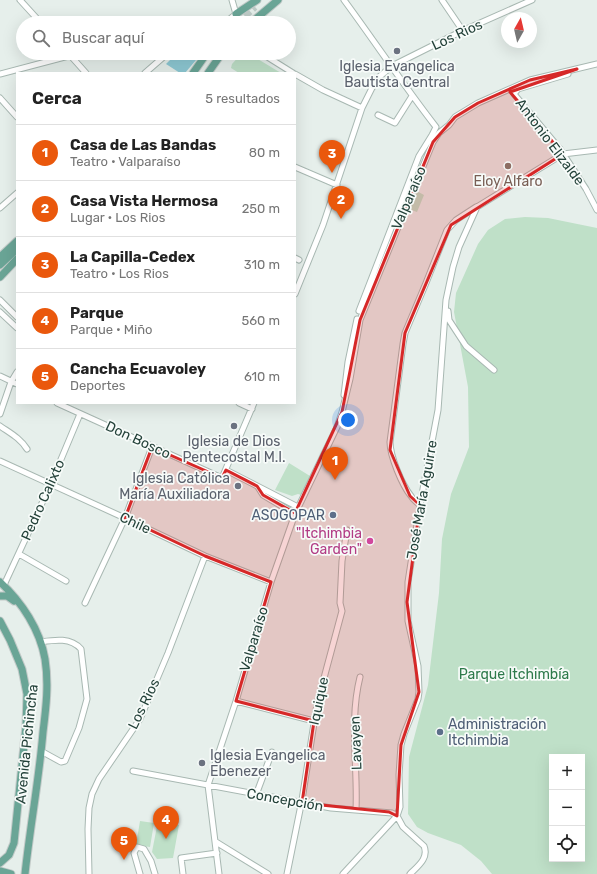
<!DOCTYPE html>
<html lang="es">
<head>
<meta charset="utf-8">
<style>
	:root { --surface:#fff; --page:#f2f2f2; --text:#222; --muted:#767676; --line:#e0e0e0; --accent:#ea580c }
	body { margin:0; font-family:Rubik,sans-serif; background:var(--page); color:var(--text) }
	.controls { position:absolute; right:12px; bottom:12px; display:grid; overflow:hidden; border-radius:0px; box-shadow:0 4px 16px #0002 }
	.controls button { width:36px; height:36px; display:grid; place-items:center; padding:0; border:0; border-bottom:1px solid var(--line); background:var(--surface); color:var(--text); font:20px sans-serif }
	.compass { position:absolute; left:501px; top:12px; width:36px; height:36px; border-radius:50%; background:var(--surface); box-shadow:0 4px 16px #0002; rotate:8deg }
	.you { position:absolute; left:348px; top:420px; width:14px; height:14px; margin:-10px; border:3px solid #fff; border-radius:50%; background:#1a73e8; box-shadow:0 0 0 6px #1a73e833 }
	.badge { display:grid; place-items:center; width:26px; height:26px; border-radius:50%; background:var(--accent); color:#fff; font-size:13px; font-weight:700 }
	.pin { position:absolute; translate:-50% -33px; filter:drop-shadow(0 1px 2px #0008) }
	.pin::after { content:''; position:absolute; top:21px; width:14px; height:12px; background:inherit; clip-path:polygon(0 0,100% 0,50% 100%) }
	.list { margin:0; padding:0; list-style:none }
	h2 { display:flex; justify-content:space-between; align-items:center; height:52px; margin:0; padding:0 16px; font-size:17px }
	h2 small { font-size:13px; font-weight:400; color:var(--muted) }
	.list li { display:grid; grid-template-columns:26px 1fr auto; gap:12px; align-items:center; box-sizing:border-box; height:56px; padding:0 16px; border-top:1px solid var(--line) }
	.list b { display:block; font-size:15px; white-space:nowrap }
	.list p { margin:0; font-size:13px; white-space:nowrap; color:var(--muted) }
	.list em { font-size:13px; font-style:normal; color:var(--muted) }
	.icon { flex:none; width:22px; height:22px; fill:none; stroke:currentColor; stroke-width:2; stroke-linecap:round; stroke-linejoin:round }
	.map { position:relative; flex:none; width:597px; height:874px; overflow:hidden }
	.search { position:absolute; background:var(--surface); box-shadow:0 4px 16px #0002; left:16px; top:16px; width:280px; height:44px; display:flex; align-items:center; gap:10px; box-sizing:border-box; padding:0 14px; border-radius:22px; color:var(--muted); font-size:15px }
	.panel { position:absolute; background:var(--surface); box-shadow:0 4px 16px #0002; left:16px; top:72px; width:280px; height:332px; border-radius:0px }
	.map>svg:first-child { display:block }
</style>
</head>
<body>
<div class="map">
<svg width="597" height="874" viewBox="0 0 597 874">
	<rect width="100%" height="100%" fill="#e6efeb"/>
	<!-- green -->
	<path fill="#bfe0c8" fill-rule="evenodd" d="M242 53H248L281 73H260L258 72 257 73H239L231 68 232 64Z
		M413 189 424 195 417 212 406 208Z
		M525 217 548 218 597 228V874H492L481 861 461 845 428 833 417 827 408 814 409 757 428 685 439 593 442 539 451 494 469 447 468 387 454 312 456 293 478 244 488 230 505 219ZM552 757H582V859H552Z
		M289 463 310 476 301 495 298 494 292 496 275 490Z
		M140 821 154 823 150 847 136 845Z
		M158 821 179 825 173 858 157 859 152 852Z"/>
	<!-- water -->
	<path fill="#8ec9d4" d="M193 53H202L185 73H180L166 64 173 57Z"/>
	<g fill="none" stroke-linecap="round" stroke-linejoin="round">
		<!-- major-tunnel -->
		<path stroke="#bfccc8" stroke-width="7" stroke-dasharray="7 3.5" stroke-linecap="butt" d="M237 23 255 7"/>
		<!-- minor casing -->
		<g stroke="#a8b8b2" stroke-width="7">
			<path id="minor" d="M20 0 41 23
				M344 0C375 42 404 86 436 127L432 135 419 156 359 311
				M442 0 463 31
				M225 23 236 14 232 0
				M261 53 293 73
				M69 54 86 73
				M145 73 168 53
				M0 74 80 53
				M295 74 323 90 362 108
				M568 74 518 89 514 94 560 149 586 189 597 210
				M0 98 17 117
				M378 115 395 123 412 96
				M295 167 337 185
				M0 208 17 193
				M295 258 299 260
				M295 294 323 225 362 108 372 88 379 77 392 66 462 31 532 0
				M0 300 17 317
				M448 311 449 320 466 346 494 370
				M0 312 17 328
				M0 376 17 384
				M344 395 348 362 357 319
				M57 403 222 478 254 403
				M239 403 252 409
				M0 414 11 382 17 372
				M0 426C10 433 20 438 27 449
				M0 461 127 519 205 556 271 582
				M226 470 298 507
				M258 487 263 495 295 514
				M420 505C417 502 413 500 411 496 402 485 390 456 390 442L403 344 405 333 426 283 447 230 456 220 476 207
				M19 554 66 581
				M4 585 49 488 80 414
				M85 603 125 518 152 447
				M40 642C54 640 70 637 81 649L87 699 79 728 65 761 61 762 41 751
				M236 701 314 721
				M133 771 331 808 392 813 397 816 403 827 424 846C429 858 418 866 410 874
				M256 795 272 752
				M356 810C358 766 349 721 360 677
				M216 842 268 874
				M89 874 88 829 89 808 92 794 99 779 140 719 168 653 205 556
				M140 874 134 853 137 847 144 849 151 861 155 874
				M183 874 181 858 217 853
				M219 874 208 785 236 701 271 582 295 514 337 427 342 412 350 379 360 320 433 142 439 133 449 125 455 117 478 103 530 80 597 64
				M287 874 302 800 317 704 342 611 340 603 342 561 347 530
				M343 874 397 816 400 807 399 775 401 745 404 734 418 699 419 692 418 666 408 621V582L420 505 438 410 446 300 453 267 459 247 477 207 563 154 597 150"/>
		</g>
		<!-- major casing -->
		<g stroke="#c2cac8" stroke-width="9">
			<path id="major" d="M236 14 257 0
				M251 23 278 0
				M193 73 207 53
				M208 73 222 53
				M0 257 17 241
				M0 265 17 249
				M0 277 17 259
				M0 582C22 602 40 630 45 659 49 684 46 708 43 732 39 780 30 827 25 874
				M0 596H7L14 601
				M0 621 10 640 22 669 27 694 26 726 14 843 9 855 0 863
				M0 871 11 874"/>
		</g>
		<!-- minor -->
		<use href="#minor" stroke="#fff" stroke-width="5"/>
		<!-- major -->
		<use href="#major" stroke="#6aa596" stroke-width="7"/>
	</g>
	<!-- marked area -->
	<path fill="#d62828" fill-opacity="0.2" stroke="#d62828" stroke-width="3" stroke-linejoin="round" d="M577 69 510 92 563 154 451 225 405 333 390 450 410 496 420 505 407 602 419 692 401 745 397 816 389 812 302 803 314 721 236 701 271 582 205 556 125 518 152 447 222 478 226 470 257 486 263 495 295 513 342 412 360 320 433 142 455 117 478 103 530 80Z"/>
	<!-- markers -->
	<g fill="#6b7280" stroke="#f7fbf9" stroke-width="1.5">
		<circle cx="397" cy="51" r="4"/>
		<circle cx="234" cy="426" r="4"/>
		<circle cx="238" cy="486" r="4"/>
		<circle cx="202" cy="763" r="4"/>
	</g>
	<circle fill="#8d6e63" stroke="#f7fbf9" stroke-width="1.5" cx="508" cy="166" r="4"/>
	<g fill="#5c6f8a" stroke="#f7fbf9" stroke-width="1.5">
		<circle cx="333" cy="515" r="4"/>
		<circle cx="440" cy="732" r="4"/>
	</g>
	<circle fill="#d1479c" stroke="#f7fbf9" stroke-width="1.5" cx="370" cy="541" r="4"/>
	<g text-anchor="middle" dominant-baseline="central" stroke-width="3.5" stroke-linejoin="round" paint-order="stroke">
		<!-- street labels -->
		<g font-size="14" fill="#24423a" stroke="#f7fbf9">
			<text transform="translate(457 35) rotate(-25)">Los Rios</text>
			<text transform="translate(550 142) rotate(53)">Antonio Elizalde</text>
			<text transform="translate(409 198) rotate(-67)">Valparaíso</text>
			<text transform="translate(138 440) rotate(25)">Don Bosco</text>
			<text transform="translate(43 500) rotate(-66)">Pedro Calixto</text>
			<text transform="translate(422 500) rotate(-80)">José María Aguirre</text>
			<text transform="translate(135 523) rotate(25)">Chile</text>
			<text transform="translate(254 639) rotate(-73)">Valparaíso</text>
			<text transform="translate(319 701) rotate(-78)">Iquique</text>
			<text transform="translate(144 704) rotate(-64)">Los Rios</text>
			<text transform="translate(356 743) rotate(-92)">Lavayen</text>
			<text transform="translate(27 744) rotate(-84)">Avenida Pichincha</text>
			<text transform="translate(285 800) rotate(10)">Concepción</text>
		</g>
		<!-- worship labels -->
		<g font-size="14" fill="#5b616d" stroke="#f7fbf9">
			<text x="397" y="66">Iglesia Evangelica<tspan x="397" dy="16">Bautista Central</tspan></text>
			<text x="234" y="441">Iglesia de Dios<tspan x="234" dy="16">Pentecostal M.I.</tspan></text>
			<text x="230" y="478" text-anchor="end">Iglesia Católica<tspan x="230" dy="16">María Auxiliadora</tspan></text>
			<text x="210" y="755" text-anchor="start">Iglesia Evangelica<tspan x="210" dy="16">Ebenezer</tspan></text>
		</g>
		<!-- education labels -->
		<g font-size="14" fill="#785e54" stroke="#f7fbf9">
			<text x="508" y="181">Eloy Alfaro</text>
		</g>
		<!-- service labels -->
		<g font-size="14" fill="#4e5e75" stroke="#f7fbf9" text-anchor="end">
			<text x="325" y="515">ASOGOPAR</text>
			<text x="448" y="724" text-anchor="start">Administración<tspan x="448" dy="16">Itchimbia</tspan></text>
		</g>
		<!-- hotel labels -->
		<g font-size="14" fill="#b23c85" stroke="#f7fbf9" text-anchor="end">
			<text x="362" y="533">"Itchimbia<tspan x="362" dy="16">Garden"</tspan></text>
		</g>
		<!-- park labels -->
		<g font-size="14" fill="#2d7a4b" stroke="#f7fbf9">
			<text x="514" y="674">Parque Itchimbía</text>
		</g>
	</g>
</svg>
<div class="controls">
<button>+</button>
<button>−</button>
<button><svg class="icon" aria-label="locate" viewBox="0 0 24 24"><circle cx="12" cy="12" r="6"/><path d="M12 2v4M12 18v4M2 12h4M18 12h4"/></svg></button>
</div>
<svg class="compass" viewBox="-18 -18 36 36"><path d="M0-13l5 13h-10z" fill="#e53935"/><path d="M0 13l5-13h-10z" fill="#767676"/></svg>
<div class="you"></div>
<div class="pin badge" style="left:335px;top:480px">1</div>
<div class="pin badge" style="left:341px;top:219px">2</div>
<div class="pin badge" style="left:332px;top:173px">3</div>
<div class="pin badge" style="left:166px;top:839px">4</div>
<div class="pin badge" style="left:124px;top:860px">5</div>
<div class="search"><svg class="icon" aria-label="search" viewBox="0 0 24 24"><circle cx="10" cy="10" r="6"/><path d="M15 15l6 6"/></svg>Buscar aquí</div>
<section class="panel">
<h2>Cerca<small>5 resultados</small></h2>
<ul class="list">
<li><span class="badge">1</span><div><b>Casa de Las Bandas</b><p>Teatro · Valparaíso</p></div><em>80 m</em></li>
<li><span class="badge">2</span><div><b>Casa Vista Hermosa</b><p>Lugar · Los Rios</p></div><em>250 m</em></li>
<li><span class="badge">3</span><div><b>La Capilla-Cedex</b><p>Teatro · Los Rios</p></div><em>310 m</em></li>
<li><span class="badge">4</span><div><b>Parque</b><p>Parque · Miño</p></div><em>560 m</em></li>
<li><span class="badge">5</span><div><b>Cancha Ecuavoley</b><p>Deportes</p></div><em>610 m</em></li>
</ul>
</section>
</div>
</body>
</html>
